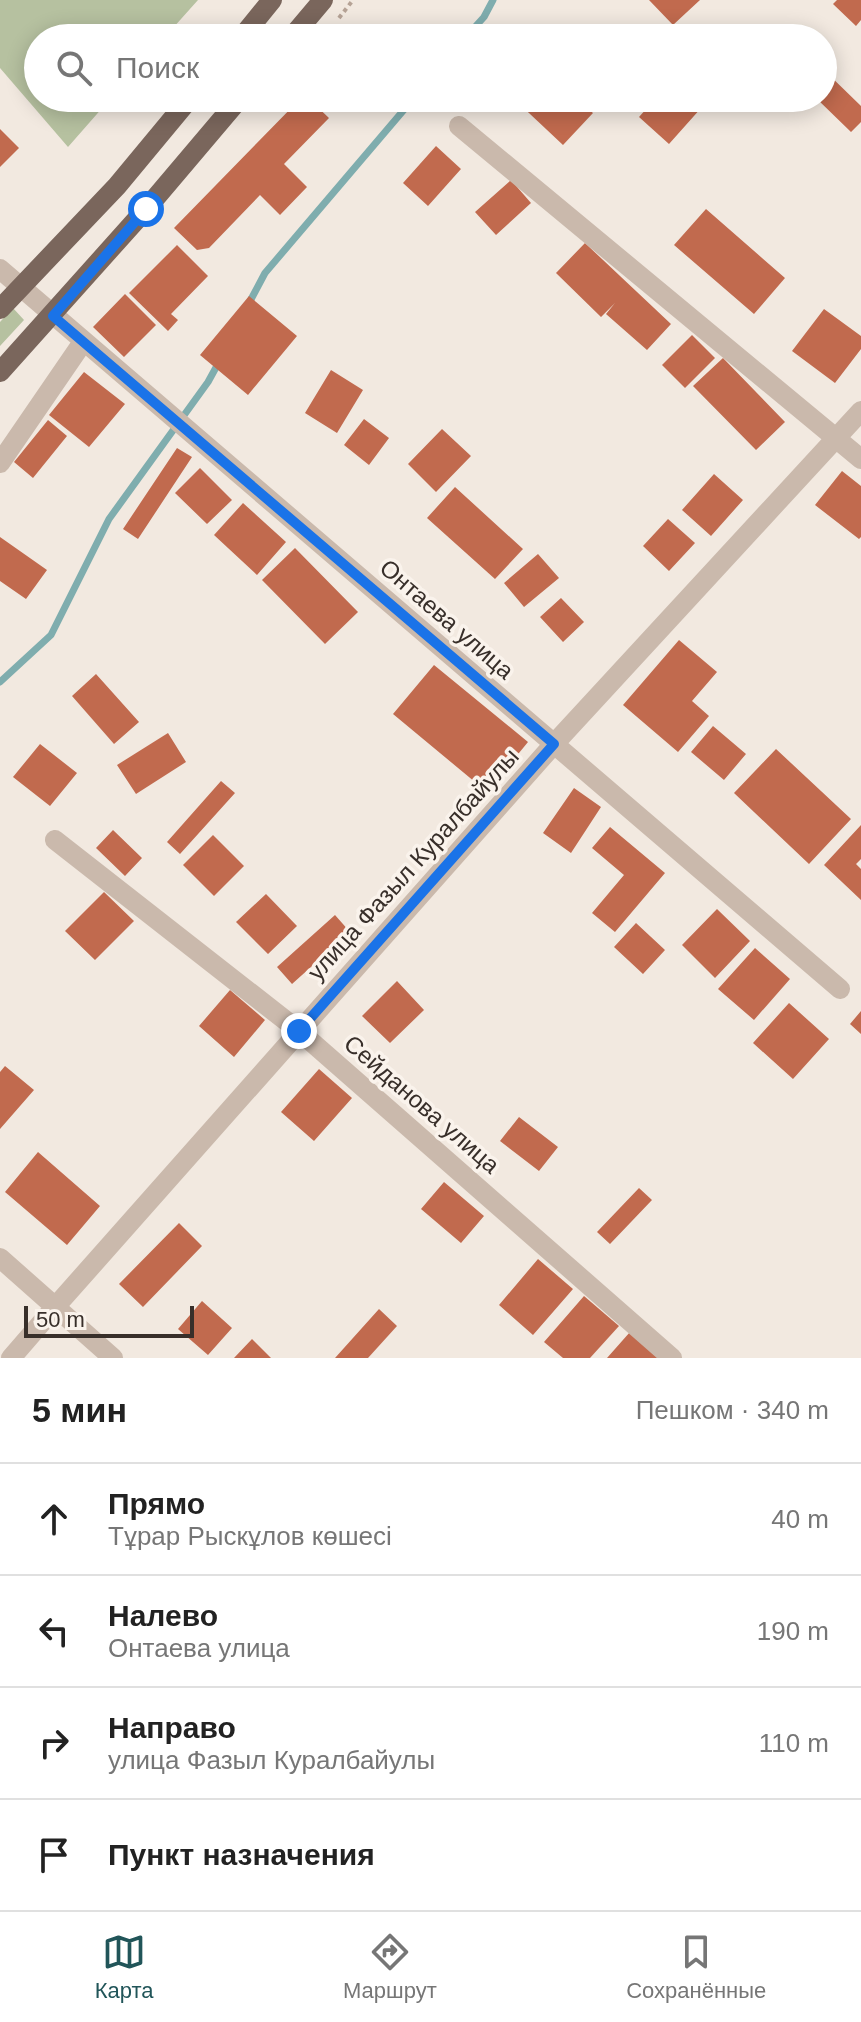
<!DOCTYPE html>
<html lang="ru">
<head>
<meta charset="utf-8">
<style>
	:root { --surface:#fff; --page:#f6f6f6; --text:#222; --muted:#767676; --line:#e0e0e0; --accent:#215559 }
	body { margin:0; font-family:Arial,sans-serif; background:var(--page); color:var(--text) }
	.scale { position:absolute; left:24px; bottom:20px; width:170px; box-sizing:border-box; padding-left:8px; border:4px solid #382f2a; border-top:0; font-size:22px; line-height:28px; white-space:nowrap; color:#382f2a; -webkit-text-stroke:6px #faf3ec; paint-order:stroke }
	.stop { position:absolute; width:24px; height:24px; margin:-18px; border:6px solid #1a73e8; border-radius:50%; background:#fff }
	.stop.end { background:#1a73e8; border-color:#fff; box-shadow:0 2px 8px #0008 }
	.list { margin:0; padding:0; list-style:none }
	h2 { display:flex; justify-content:space-between; align-items:center; height:104px; margin:0; padding:0 32px; font-size:34px }
	h2 small { font-size:26px; font-weight:400; color:var(--muted) }
	.list li { display:grid; grid-template-columns:52px 1fr auto; gap:24px; align-items:center; box-sizing:border-box; height:112px; padding:0 32px; border-top:2px solid var(--line) }
	.list b { display:block; font-size:30px; white-space:nowrap }
	.list p { margin:0; font-size:26px; white-space:nowrap; color:var(--muted) }
	.list em { font-size:26px; font-style:normal; color:var(--muted) }
	.icon { flex:none; width:44px; height:44px; fill:none; stroke:currentColor; stroke-width:2; stroke-linecap:round; stroke-linejoin:round }
	.map { position:relative; flex:none; width:861px; height:1358px; overflow:hidden }
	.search { position:absolute; background:var(--surface); box-shadow:0 4px 20px #0003; left:24px; right:24px; top:24px; height:88px; display:flex; align-items:center; gap:20px; box-sizing:border-box; padding:0 28px; border-radius:44px; color:var(--muted); font-size:30px }
	.sheet { height:552px; background:var(--surface) }
	nav { display:flex; justify-content:space-around; align-items:center; box-sizing:border-box; height:112px; border-top:2px solid var(--line); background:var(--surface); font-size:22px; color:var(--muted) }
	nav a { display:grid; justify-items:center; gap:4px }
	nav .on { color:var(--accent) }
	.map>svg:first-child { display:block }
</style>
</head>
<body>
<div class="map">
<svg width="861" height="1358" viewBox="0 0 861 1358">
	<rect width="100%" height="100%" fill="#f2e9e0"/>
	<!-- green -->
	<path fill="#b6c1a0" d="M0 0H198L164 38H38V98H111L68 147 0 68Z
		M13 308 24 320 0 346V322Z"/>
	<g fill="none" stroke-linecap="round" stroke-linejoin="round">
		<!-- stream -->
		<path stroke="#7fadae" stroke-width="7" d="M465 38 484 17 493 0
			M248 305 265 273 414 98
			M0 682 51 635 109 519 208 382 219 362"/>
	</g>
	<!-- building -->
	<path fill="#c16a4e" d="M649 0H700L673 25Z
		M837 0H861V20L856 26 833 4Z
		M823 69 861 106V122L851 132 816 98H823Z
		M301 98H308L329 118 284 164 307 187 280 215 260 195 209 248 197 250 174 228Z
		M513 98H576L593 113 563 145Z
		M656 98H710L669 144 639 117Z
		M0 129 19 148 0 167Z
		M436 146 461 169 428 206 403 183Z
		M511 180 531 203 496 235 475 212Z
		M706 209 785 278 754 314 674 245Z
		M585 243 671 324 647 350 606 314 615 303 601 317 556 273Z
		M177 245 208 276 171 314 178 320 168 331 129 293Z
		M125 294 156 325 124 357 93 327Z
		M249 296 297 336 248 395 200 355Z
		M824 309 861 336V349L835 383 792 351Z
		M692 335 715 358 685 388 662 365Z
		M723 358 785 422 756 450 693 386Z
		M331 370 363 390 337 433 305 413Z
		M84 372 125 404 89 447 49 415Z
		M364 419 389 438 369 465 344 445Z
		M48 420 67 436 33 478 14 462Z
		M442 429 471 456 436 492 408 464Z
		M177 448 192 457 138 539 123 529Z
		M200 468 232 500 207 524 175 493Z
		M842 471 861 486V537L859 539 815 505Z
		M714 474 743 500 711 536 682 510Z
		M455 487 523 549 495 579 427 518Z
		M243 503 286 542 257 575 214 535Z
		M668 519 695 543 669 571 643 546Z
		M0 537 47 570 26 599 0 581Z
		M295 548 358 612 325 644 262 580Z
		M538 554 559 578 524 607 504 583Z
		M561 598 584 622 563 642 540 617Z
		M679 640 717 672 692 701 709 716 678 752 623 705Z
		M434 665 528 742 487 792 393 714Z
		M96 674 139 722 114 744 72 696Z
		M713 726 746 754 724 780 691 752Z
		M168 733 186 762 136 794 117 765Z
		M40 744 77 773 50 806 13 777Z
		M776 749 851 819 809 864 734 793Z
		M221 781 235 793 180 854 167 842Z
		M574 788 601 807 571 853 543 833Z
		M861 825V859L856 864 861 869V900L824 865Z
		M610 827 665 873 615 932 592 913 624 875 592 848Z
		M113 830 142 858 125 876 96 848Z
		M213 835 244 866 214 896 183 865Z
		M104 892 134 921 95 960 65 931Z
		M266 894 297 926 268 954 236 922Z
		M717 909 750 941 715 978 682 945Z
		M335 915 350 932 292 984 277 967Z
		M636 923 665 950 643 974 614 947Z
		M755 948 790 979 754 1020 718 989Z
		M397 981 424 1010 390 1043 362 1016Z
		M230 990 265 1020 234 1057 199 1026Z
		M789 1003 829 1039 793 1079 753 1043Z
		M861 1011V1034L850 1024Z
		M5 1066 34 1090 0 1129V1072Z
		M319 1069 352 1098 314 1141 281 1112Z
		M519 1117 558 1147 539 1171 500 1141Z
		M38 1152 100 1206 67 1245 5 1192Z
		M444 1182 484 1216 461 1243 421 1209Z
		M639 1188 652 1200 610 1244 597 1232Z
		M179 1223 202 1246 143 1307 119 1284Z
		M538 1259 573 1289 533 1335 499 1305Z
		M584 1296 619 1326 590 1358H563L544 1342Z
		M202 1301 232 1328 208 1355 178 1329Z
		M379 1309 397 1326 368 1358H335Z
		M630 1332 661 1358H607Z
		M252 1339 271 1358H234Z"/>
	<g fill="none" stroke-linecap="round" stroke-linejoin="round">
		<!-- path -->
		<path stroke="#b6a396" stroke-width="4" stroke-dasharray="4 4" stroke-linecap="butt" d="M339 18 353 0
			M259 110 270 98"/>
		<!-- minor -->
		<path stroke="#cab9ac" stroke-width="20" d="M459 126 861 459
			M0 269 840 989
			M0 463 83 342
			M55 840 299 1031 672 1358
			M0 1258 113 1358
			M11 1358 56 1306 554 744 861 411"/>
		<!-- major -->
		<path stroke="#7a665c" stroke-width="20" d="M241 38 272 0
			M291 38 323 0
			M0 309 117 186 190 98
			M0 372 146 209 240 98"/>
	</g>
	<g fill="none" stroke-linecap="round" stroke-linejoin="round">
		<!-- route -->
		<path stroke="#1a73e8" stroke-width="10" d="M146 209 53 316 554 744 299 1031"/>
	</g>
	<g text-anchor="middle" dominant-baseline="central" stroke-width="7" stroke-linejoin="round" paint-order="stroke">
		<!-- street labels -->
		<g font-size="24" fill="#382f2a" stroke="#faf3ec">
			<text transform="translate(447 619) rotate(41)">Онтаева улица</text>
			<text transform="translate(413 864) rotate(-48)">улица Фазыл Куралбайулы</text>
			<text transform="translate(422 1104) rotate(41)">Сейданова улица</text>
		</g>
	</g>
</svg>
<div class="scale">50 m</div>
<div class="stop" style="left:146px;top:209px"></div>
<div class="stop end" style="left:299px;top:1031px"></div>
<div class="search"><svg class="icon" aria-label="search" viewBox="0 0 24 24"><circle cx="10" cy="10" r="6"/><path d="M15 15l6 6"/></svg>Поиск</div>
</div>
<section class="sheet">
<h2>5 мин<small>Пешком · 340 m</small></h2>
<ul class="list">
<li><svg class="icon" aria-label="ahead" viewBox="0 0 24 24"><path d="M12 20V5M6 11l6-6 6 6"/></svg><div><b>Прямо</b><p>Тұрар Рыскұлов көшесі</p></div><em>40 m</em></li>
<li><svg class="icon" aria-label="left" viewBox="0 0 24 24"><path d="M17 20v-9H6M10 6l-5 5 5 5"/></svg><div><b>Налево</b><p>Онтаева улица</p></div><em>190 m</em></li>
<li><svg class="icon" aria-label="right" viewBox="0 0 24 24"><path d="M7 20v-9h11M14 6l5 5-5 5"/></svg><div><b>Направо</b><p>улица Фазыл Куралбайулы</p></div><em>110 m</em></li>
<li><svg class="icon" aria-label="arrive" viewBox="0 0 24 24"><path d="M6 21V4h12l-3 4 3 4H6"/></svg><div><b>Пункт назначения</b></div></li>
</ul>
</section>
<nav>
<a class="on"><svg class="icon" aria-label="map" viewBox="0 0 24 24"><path d="M3 6l6-2 6 2 6-2v14l-6 2-6-2-6 2zM9 4v14M15 6v14"/></svg>Карта</a>
<a><svg class="icon" aria-label="directions" viewBox="0 0 24 24"><path d="M12 3l9 9-9 9-9-9zM9 14v-3h6M13 9l2 2-2 2"/></svg>Маршрут</a>
<a><svg class="icon" aria-label="saved" viewBox="0 0 24 24"><path d="M7 4h10v16l-5-4-5 4z"/></svg>Сохранённые</a>
</nav>
</body>
</html>
